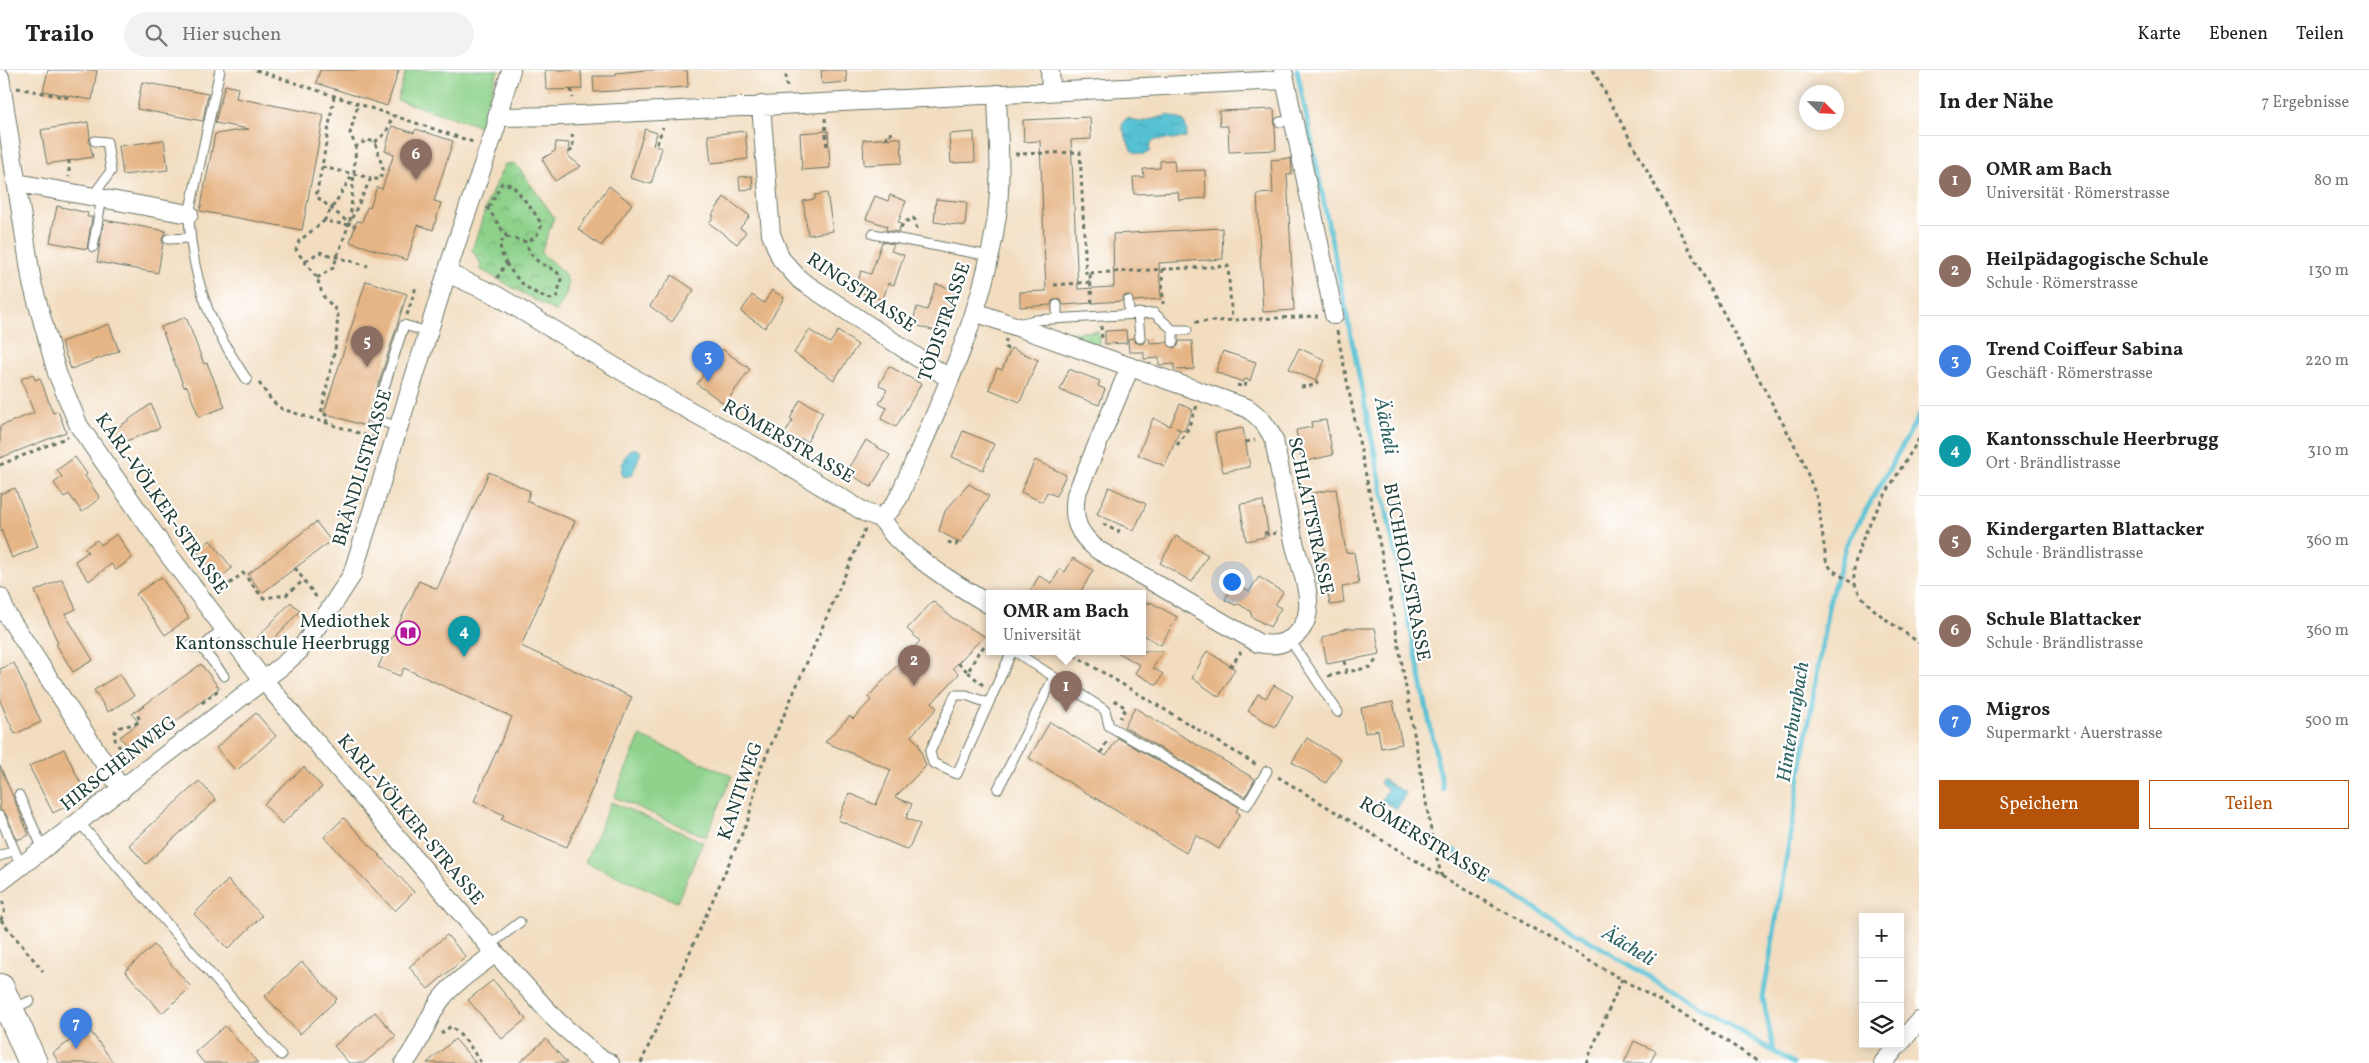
<!DOCTYPE html>
<html lang="de">
<head>
<meta charset="utf-8">
<style>
	:root { --surface:#fff; --page:#f2f2f2; --text:#222; --muted:#767676; --line:#e0e0e0; --accent:#b45309 }
	body { margin:0; font-family:Vollkorn,serif; background:var(--page); color:var(--text) }
	.controls { position:absolute; right:15px; bottom:15px; display:grid; overflow:hidden; border-radius:0px; box-shadow:0 2px 12px #0003 }
	.controls button { width:45px; height:45px; display:grid; place-items:center; padding:0; border:0; border-bottom:1px solid var(--line); background:var(--surface); color:var(--text); font:25px sans-serif }
	.compass { position:absolute; left:1799px; top:15px; width:45px; height:45px; border-radius:50%; background:var(--surface); box-shadow:0 2px 12px #0003; rotate:114deg }
	.you { position:absolute; left:1231px; top:511px; width:18px; height:18px; margin:-12px; border:4px solid #fff; border-radius:50%; background:#1a73e8; box-shadow:0 0 0 8px #1a73e833 }
	.badge { display:grid; place-items:center; width:32px; height:32px; border-radius:50%; background:var(--accent); color:#fff; font-size:16px; font-weight:700 }
	.pin { position:absolute; translate:-50% -41px; filter:drop-shadow(0 1px 2px #0008) }
	.pin::after { content:''; position:absolute; top:26px; width:18px; height:15px; background:inherit; clip-path:polygon(0 0,100% 0,50% 100%) }
	.popup { position:absolute; left:986px; top:520px; width:160px; height:65px; box-sizing:border-box; display:grid; place-content:center; border-radius:0px; background:var(--surface); filter:drop-shadow(0 1px 4px #0005); font-size:16px; white-space:nowrap; color:var(--muted) }
	.popup b { font-size:19px; color:var(--text) }
	.popup::after { content:''; position:absolute; left:50%; top:100%; margin-left:-10px; border:10px solid transparent; border-top-color:var(--surface) }
	.list { margin:0; padding:0; list-style:none }
	h2 { display:flex; justify-content:space-between; align-items:center; height:65px; margin:0; padding:0 20px; font-size:21px }
	h2 small { font-size:16px; font-weight:400; color:var(--muted) }
	.list li { display:grid; grid-template-columns:32px 1fr auto; gap:15px; align-items:center; box-sizing:border-box; height:90px; padding:0 20px; border-top:1px solid var(--line) }
	.list b { display:block; font-size:19px; white-space:nowrap }
	.list p { margin:0; font-size:16px; white-space:nowrap; color:var(--muted) }
	.list em { font-size:16px; font-style:normal; color:var(--muted) }
	.actions { display:flex; gap:10px; padding:15px 20px }
	.actions a { flex:1; padding:11px 0; border:1px solid var(--accent); border-radius:0px; text-align:center; font-size:18px; color:var(--accent) }
	.actions .main { background:var(--accent); color:#fff }
	.icon { flex:none; width:28px; height:28px; fill:none; stroke:currentColor; stroke-width:2; stroke-linecap:round; stroke-linejoin:round }
	.map { position:relative; flex:none; width:1919px; height:993px; overflow:hidden }
	header { display:flex; align-items:center; gap:30px; box-sizing:border-box; height:70px; padding:0 25px; background:var(--surface); border-bottom:1px solid var(--line) }
	header strong { font-size:24px }
	nav { display:flex; gap:28px; margin-inline-start:auto; font-size:18px }
	.search { width:350px; height:45px; background:var(--page); display:flex; align-items:center; gap:12px; box-sizing:border-box; padding:0 18px; border-radius:28px; color:var(--muted); font-size:19px }
	main { display:flex }
	aside { flex:1; background:var(--surface) }
	.map>svg:first-child { display:block }
</style>
</head>
<body>
<header>
<strong>Trailo</strong>
<div class="search"><svg class="icon" aria-label="search" viewBox="0 0 24 24"><circle cx="10" cy="10" r="6"/><path d="M15 15l6 6"/></svg>Hier suchen</div>
<nav><a>Karte</a><a>Ebenen</a><a>Teilen</a></nav>
</header>
<main>
<div class="map">
<svg width="1919" height="993" viewBox="0 0 1919 993">
	<defs>
		<pattern id="grass-dots" width="8" height="8" patternUnits="userSpaceOnUse" patternTransform="scale(1.25)"><rect width="8" height="8" fill="#8ed28b"/><path d="M2 2h.1M6 6h.1" fill="none" stroke="#73ac72" stroke-width="1.8" stroke-linecap="round"/></pattern>
		<pattern id="park-crowns" width="20" height="18" patternUnits="userSpaceOnUse" patternTransform="scale(1.25)"><rect width="20" height="18" fill="#8ed28b"/><path d="M2 6a3 3 0 1 1 6 0M12 15a3 3 0 1 1 6 0" fill="none" stroke="#73ac72"/></pattern>
		<pattern id="water-ripples" width="26" height="14" patternUnits="userSpaceOnUse" patternTransform="scale(1.25)"><rect width="26" height="14" fill="#57c1d3"/><path d="M2 4q2-2 4 0t4 0M15 11q2-2 4 0t4 0" fill="none" stroke="#479eac"/></pattern>
	</defs>
	<rect width="100%" height="100%" fill="#fff"/>
	<filter id="ink" filterUnits="userSpaceOnUse"><feTurbulence type="fractalNoise" baseFrequency=".02" numOctaves="2"/><feDisplacementMap in="SourceGraphic" scale="10" xChannelSelector="R" yChannelSelector="G"/><feConvolveMatrix kernelMatrix="1 2 1 2 8 2 1 2 1" color-interpolation-filters="sRGB"/></filter>
	<filter id="wash" filterUnits="userSpaceOnUse"><feTurbulence type="fractalNoise" baseFrequency=".0096" numOctaves="4" result="noise"/><feDisplacementMap in="SourceGraphic" scale="20" xChannelSelector="R" yChannelSelector="G"/><feGaussianBlur stdDeviation="1.12" result="paint"/><feColorMatrix in="noise" values="0 0 0 0 0 0 0 0 0 0 0 0 0 0 0 0 0 1.4 0 .05"/><feComposite in="paint" operator="in"/></filter>
	<g filter="url(#wash)">
		<rect width="100%" height="100%" fill="#f2ddc0"/>
		<!-- grass -->
		<path fill="url(#grass-dots)" stroke="#568860" d="M1098 261 1100 278 1059 263Z"/>
		<!-- park -->
		<path fill="url(#park-crowns)" stroke="#568860" d="M505 94H516L554 147 541 183C568 206 578 209 556 242L480 199 481 194 472 180 489 128Z"/>
		<!-- garden -->
		<path fill="#8ed28b" stroke="#568860" d="M406 0H498L480 56 397 30Z
			M640 666 732 706 706 767 614 727Z
			M611 732 703 772 677 832 585 792Z"/>
		<!-- water -->
		<path fill="url(#water-ripples)" stroke="#3b7f84" d="M1169 45 1184 51 1187 61 1186 68 1154 70 1151 73 1150 82C1142 86 1137 84 1131 80L1122 57 1123 51 1128 48 1140 52Z
			M631 379H637L641 382 632 405 624 407 621 402 624 388Z
			M1382 709 1406 723 1397 739 1381 730 1388 719 1380 714Z"/>
		<g fill="none" stroke-linecap="round" stroke-linejoin="round">
			<!-- stream -->
			<path stroke="#57c1d3" stroke-width="5" d="M1297 0 1443 719
				M1455 780 1463 794 1472 800 1793 993
				M1774 982 1763 928 1829 532 1847 474 1919 346"/>
		</g>
		<g id="blocks">
			<!-- building -->
			<path fill="#e6b586" d="M48 0H97L92 30 43 21Z
				M320 0H399L387 36 316 13Z
				M545 0H581L582 19 546 20Z
				M646 0H687L688 17 594 22 593 6H616V3Z
				M821 0H846L847 12 822 14Z
				M142 12 208 24 203 51 137 39Z
				M225 15 238 18 236 28 324 45 302 160 200 141 215 64 249 59 215 53Z
				M1274 39 1276 80 1229 82 1228 56H1220L1219 41Z
				M1090 47 1091 69 1071 70 1078 219 1114 217 1113 164 1222 158 1223 189 1159 193 1161 229 1134 231 1128 225 1124 226 1122 231 1063 235 1061 230 1057 229 1052 231 1051 235 1020 237V222L1046 221 1040 71 1024 72 1023 50Z
				M88 52 90 67 89 71 93 87 47 94 41 60Z
				M392 56 414 63 416 59 453 71 434 131 441 133 433 160 418 155 407 190 350 172 357 151 362 152 367 137 370 138 377 117 382 119 394 84 385 81Z
				M645 59 657 63 653 75 662 78 651 114 630 108Z
				M745 61 748 89 711 93 708 65Z
				M828 61 830 98 802 100 800 63Z
				M974 62 975 92 951 93 949 64Z
				M894 68H901L902 93 864 95 863 70Z
				M164 70 168 100 123 105 119 76Z
				M556 72 569 73 568 86 581 96 555 111 542 89 555 81Z
				M1291 88 1292 104 1287 105 1294 240 1263 242 1257 124 1273 123 1271 90Z
				M1174 90 1175 101 1205 100 1206 128 1179 130 1178 122 1134 124 1133 107H1144L1143 99 1160 98V91Z
				M752 106 753 119 740 120 739 107Z
				M609 116 632 134 601 176 578 159Z
				M827 123 833 161 808 165 803 131 815 129V125Z
				M890 125 906 131 898 153 901 154 898 162 886 160 887 156 866 149 875 126 888 131Z
				M724 127 750 146 740 158 746 162 737 174 709 153 714 146 712 145Z
				M936 129 967 132 965 156 934 152Z
				M57 136 88 143 87 147H92L87 179 50 172Z
				M104 150 166 161 162 169 163 173 158 203 97 192Z
				M882 172 894 174 891 181 904 185 894 215 888 213 883 230 855 220 861 201 871 204Z
				M672 205 694 220 672 252 650 236Z
				M366 211 407 224 365 356 324 343Z
				M936 214 955 220 942 263 912 254 917 237 927 240Z
				M772 220 784 228 765 258 741 242 752 225 764 233Z
				M186 247 204 294 207 293 225 337 199 347 187 316 184 317 161 257Z
				M109 254 119 281 71 299 61 272Z
				M809 260 830 273 838 261 858 275 834 310 794 283Z
				M1126 260 1127 273 1105 274V261Z
				M1134 268 1135 272 1140 274 1144 273 1146 268H1149L1150 273 1167 272 1173 278 1178 276 1179 271H1192L1194 299 1174 300V294L1159 295V288L1144 289V282H1129L1128 269Z
				M1011 278 1038 290 1020 332 989 319 997 298 1002 300Z
				M1299 278 1325 290 1316 311 1289 299Z
				M722 279 750 299 725 334 697 314Z
				M1223 281 1256 292 1250 311 1245 309 1243 312 1216 302Z
				M889 296 921 314 896 357 881 349 887 338 879 334 887 320 879 315Z
				M1069 299 1100 311 1098 316 1105 319 1099 335 1060 320Z
				M33 304 35 310 40 308 53 343 58 341 66 362 0 388V356L34 343 21 309Z
				M800 330 823 342 807 372 801 369 799 373 784 365 793 350 790 349Z
				M151 334 160 358 113 376 109 364Z
				M1180 334 1193 340 1184 361 1176 358 1180 360 1165 396 1138 385 1153 348 1170 356Z
				M1326 350 1333 385 1302 392 1296 360 1312 357 1311 352Z
				M1243 358 1250 397 1223 402 1215 363Z
				M963 361 994 374 983 400 952 387Z
				M866 370 890 385 871 417 847 402Z
				M75 387 87 404 85 406 100 428 82 442 69 424 64 427 54 413 62 407 57 400Z
				M1035 390 1066 405 1056 426 1047 422 1042 432 1021 422Z
				M489 402 530 421 527 431 575 451 521 576 632 627 567 777 501 749 504 745 474 731 512 647 404 598 400 606 378 597 419 511 437 519Z
				M969 414 989 426 961 473 939 461 945 441Z
				M1109 417 1146 434 1134 461 1097 444Z
				M15 418 38 477 12 488 0 457V424Z
				M1336 419 1346 483 1354 482 1359 514 1342 517 1344 533 1330 535 1326 512 1318 514 1314 490 1326 488 1321 458 1315 459 1308 424Z
				M1263 431 1268 461 1264 462 1265 467 1246 471 1240 434Z
				M316 452 331 471 262 523 248 504Z
				M117 464 132 488 116 500 111 494 89 511 75 491 88 482 85 478 97 470 101 475Z
				M1176 466 1208 485 1192 512 1160 493Z
				M210 470 232 498 219 509 197 481Z
				M1073 488 1093 500 1080 523H1029L1039 506 1052 513 1060 499 1065 502Z
				M161 507 189 548 165 565 136 524Z
				M1259 507 1283 522 1275 535 1281 538 1270 557 1252 547 1250 541 1239 534 1235 535 1225 530 1232 517 1239 515 1249 521Z
				M62 509 76 539 65 544 93 590 73 602 56 574 58 573 35 521Z
				M1142 530 1149 534 1150 532 1177 547 1161 575 1142 564Z
				M933 531 951 547 984 566 953 598 959 604 932 633 937 638 911 666 918 673 926 696 895 727 912 734 906 748 920 754 908 780 838 750 849 723 876 735 891 700 825 672 850 646 853 649 871 630 868 627 920 571 907 559Z
				M291 532 300 541 266 577 257 568Z
				M1347 558H1375L1380 584 1327 594 1322 568Z
				M1115 581H1163L1153 598 1163 604 1157 615 1135 603 1140 595Z
				M1207 581 1235 599 1219 627 1192 608Z
				M14 593 41 652 15 664 0 631V599Z
				M201 594 219 618 134 684 120 667 139 653 132 644Z
				M120 604 134 626 108 642 94 620Z
				M1274 615 1293 626 1275 657 1248 641 1258 624 1266 628Z
				M1393 632 1402 674 1381 678 1378 660 1365 663 1361 638Z
				M1135 638 1255 709 1245 727 1124 657Z
				M256 643 276 666 236 701 216 678Z
				M1050 652 1106 686 1118 668 1239 737 1236 741 1240 744 1219 779 1196 765 1186 783 1029 688Z
				M1307 668 1341 689 1326 713 1292 692Z
				M64 679 87 726 53 743 29 696Z
				M0 696 29 765 17 770 6 744 0 740Z
				M304 697 322 717 282 754 264 734Z
				M199 711 216 730 146 794 129 775Z
				M344 748 414 822 395 841 324 767Z
				M228 810 262 846 228 879 194 844Z
				M447 865 466 887 428 919 409 897Z
				M154 875 191 917 162 943 125 901Z
				M302 892 337 929 300 964 265 926Z
				M493 910 526 949 502 969 468 930Z
				M375 942 396 966 364 993H349L334 976Z
				M225 956 258 993H204L195 982Z
				M88 958 114 993H59L53 983Z
				M455 969 476 993H427Z
				M546 969 567 993H519Z
				M1634 971 1656 981 1650 993H1624Z"/>
		</g>
	</g>
	<g filter="url(#ink)">
		<use href="#blocks" fill-opacity="0" stroke="#697565" stroke-width="1"/>
		<g fill="none" stroke-linecap="round" stroke-linejoin="round">
			<!-- service casing -->
			<g stroke="#697565" stroke-width="11">
				<path id="service" d="M220 0 189 144C190 184 201 232 221 267 229 282 238 296 247 310
					M1280 52 1294 51
					M92 127 111 101 107 72 95 71
					M873 164 990 186
					M168 169 190 168
					M93 177 102 128
					M1128 231 1129 244
					M1057 235V248
					M1138 243 1140 268
					M1018 254 1035 250 1154 243 1173 260H1187
					M1173 260V272
					M399 357 374 349 404 255 428 262
					M223 558 202 578 224 606
					M1290 570 1338 642
					M182 575 202 578
					M1014 581 1105 640 1109 656 1247 735 1267 701
					M988 633 966 625H955L930 682 933 693 957 704 1012 581
					M998 719 1054 607
					M19 725 43 779
					M0 746 21 796
					M79 752 281 985
					M0 786 14 780
					M489 876 520 852
					M12 939 30 931"/>
			</g>
			<!-- minor casing -->
			<g stroke="#697565" stroke-width="20">
				<path id="minor" d="M1050 0 1051 21
					M1283 0 1334 245
					M0 7 32 213 57 303 79 356 168 484 264 611 489 876 557 951 598 987 610 993
					M761 35 771 164 781 189 800 210 950 309
					M497 47 560 46 1285 10
					M17 113 189 144
					M447 203 496 225 665 327 769 384 866 443C890 450 882 454 897 469 922 494 960 517 990 535
					M975 242 1247 338C1260 347 1267 355 1274 370 1281 405 1287 441 1295 476 1300 495 1310 519 1308 540 1305 566 1283 579 1258 573L1098 480C1078 464 1072 450 1076 425L1130 297
					M881 447 891 439 899 427C938 336 984 245 997 145 1002 105 998 65 997 24
					M0 527 6 543 122 720
					M0 812 283 595 299 581 328 542 352 505 456 174 496 57 497 47 511 0
					M1900 973 1919 951
					M404 993C420 975 426 951 439 932 453 912 477 898 495 883
					M1883 993 1899 974"/>
			</g>
			<!-- primary casing -->
			<g stroke="#697565" stroke-width="30">
				<path id="primary" d="M0 918 33 993"/>
			</g>
			<!-- path -->
			<path stroke="#697565" stroke-width="3" stroke-dasharray="4 4" stroke-linecap="butt" d="M256 0 473 72
				M1593 0 1802 389 1818 431 1826 490 1831 499 1855 515
				M786 5 787 18
				M17 18 70 28
				M571 19 573 28
				M334 26 322 97 371 108
				M825 48 827 81
				M887 69 886 64 894 63
				M375 72 386 63 393 45
				M657 74 663 57
				M569 82 573 79 572 60
				M1015 84 1080 82 1086 203H1090L1092 235
				M69 90V107
				M322 97 316 126 349 153
				M487 137 507 167
				M489 137 502 113 512 115 532 139 542 155 536 167 526 172
				M324 151 353 104
				M350 151 356 77 350 63 358 34
				M901 158 905 152 913 148 915 150 917 162
				M306 191 319 182 368 196
				M1162 199 1163 234
				M1090 203 1228 196 1232 250
				M317 208 333 198 349 154 371 108 380 110 383 99 375 72 367 70 355 77
				M497 208 506 193 501 182 500 172 507 167 526 172C533 195 542 191 558 203L561 210 557 226 551 229C530 223 517 211 506 193
				M1054 215 1091 212
				M407 245 416 217
				M1195 252 1318 246
				M1101 256 1102 270
				M1337 261 1390 526 1434 778 1442 807
				M1006 269 1005 277 1010 281
				M259 313 272 331 282 339 378 369
				M1237 315 1244 317 1248 310
				M1301 317 1316 315 1319 307
				M326 353 328 346 321 343 336 274 338 242 323 226 317 208 296 180 299 171 324 151 355 156
				M1919 369C1901 400 1845 480 1855 514 1862 537 1901 559 1919 573
				M1246 372 1255 370
				M1177 375 1186 363 1197 336
				M0 395 68 367
				M1103 454 1118 462 1121 455
				M1266 462 1268 465 1276 463
				M948 472 956 475 958 471
				M295 498 317 528
				M217 524 243 503 263 528 286 525 304 510
				M1067 581 1257 695
				M1344 591 1347 602
				M958 593 968 602 978 583 990 570
				M1230 597 1241 582
				M968 602 985 617
				M1328 606 1371 597 1376 590
				M1114 630 1126 638 1120 648
				M202 633 221 618
				M1101 683 1108 669
				M116 684 121 679C108 663 115 655 134 655L140 650 136 643
				M1278 707 1443 807 1700 954 1760 993
				M0 850C6 844 5 836 1 829
				M1 850 43 901
				M441 964 451 956 468 973 481 993
				M641 993 748 750 760 700 865 459
				M1586 993 1622 909"/>
			<!-- service -->
			<use href="#service" stroke="#fff" stroke-width="9"/>
			<!-- minor -->
			<use href="#minor" stroke="#fff" stroke-width="18"/>
			<!-- primary -->
			<use href="#primary" stroke="#fff" stroke-width="28"/>
		</g>
	</g>
	<!-- icons -->
	<defs>
		<g id="library-ring" transform="scale(1.25)"><circle r="9.5" fill="#fff" stroke="#b5179e" stroke-width="1.5"/><path d="M-6-4Q-3-5.5-.7-3.5V5Q-3 3-6 4ZM6-4Q3-5.5 .7-3.5V5Q3 3 6 4Z" fill="#b5179e"/></g>
	</defs>
	<g fill-rule="evenodd">
		<use href="#library-ring" x="408" y="563"/>
	</g>
	<g text-anchor="middle" dominant-baseline="central" stroke-width="4.5" stroke-linejoin="round" paint-order="stroke">
		<!-- street labels -->
		<g font-size="19" fill="#1f3d34" stroke="#fff">
			<text transform="translate(861 223) rotate(34)">RINGSTRASSE</text>
			<text transform="translate(945 252) rotate(-71)">TÖDISTRASSE</text>
			<text transform="translate(788 372) rotate(30)">RÖMERSTRASSE</text>
			<text transform="translate(363 398) rotate(-73)">BRÄNDLISTRASSE</text>
			<text transform="translate(161 434) rotate(55)">KARL-VÖLKER-STRASSE</text>
			<text transform="translate(1310 446) rotate(78)">SCHLATTSTRASSE</text>
			<text transform="translate(1406 502) rotate(79)">BUCHHOLZSTRASSE</text>
			<text transform="translate(119 694) rotate(-38)">HIRSCHENWEG</text>
			<text transform="translate(741 721) rotate(-71)">KANTIWEG</text>
			<text transform="translate(410 750) rotate(50)">KARL-VÖLKER-STRASSE</text>
			<text transform="translate(1424 770) rotate(31)">RÖMERSTRASSE</text>
		</g>
		<!-- poi labels -->
		<g font-size="19" fill="#1f3d34" stroke="#fff" text-anchor="end">
			<text x="390" y="552">Mediothek<tspan x="390" dy="22">Kantonsschule Heerbrugg</tspan></text>
		</g>
		<!-- water labels -->
		<g font-size="20" font-style="italic" fill="#306564" stroke="#fff">
			<text transform="translate(1385 356) rotate(79)">Äächeli</text>
			<text transform="translate(1794 652) rotate(-81)">Hinterburgbach</text>
			<text transform="translate(1628 877) rotate(31)">Äächeli</text>
		</g>
	</g>
</svg>
<div class="controls">
<button>+</button>
<button>−</button>
<button><svg class="icon" aria-label="layers" viewBox="0 0 24 24"><path d="M12 4l9 5-9 5-9-5zM3 14l9 5 9-5"/></svg></button>
</div>
<svg class="compass" viewBox="-18 -18 36 36"><path d="M0-13l5 13h-10z" fill="#e53935"/><path d="M0 13l5-13h-10z" fill="#767676"/></svg>
<div class="you"></div>
<div class="pin badge" style="left:1066px;top:642px;background:#8d6e63">1</div>
<div class="popup"><b>OMR am Bach</b>Universität</div>
<div class="pin badge" style="left:914px;top:616px;background:#8d6e63">2</div>
<div class="pin badge" style="left:708px;top:312px;background:#3f7fe0">3</div>
<div class="pin badge" style="left:464px;top:587px;background:#0f9aa8">4</div>
<div class="pin badge" style="left:367px;top:297px;background:#8d6e63">5</div>
<div class="pin badge" style="left:416px;top:110px;background:#8d6e63">6</div>
<div class="pin badge" style="left:76px;top:979px;background:#3f7fe0">7</div>
</div>
<aside>
<h2>In der Nähe<small>7 Ergebnisse</small></h2>
<ul class="list">
<li><span class="badge" style="background:#8d6e63">1</span><div><b>OMR am Bach</b><p>Universität · Römerstrasse</p></div><em>80 m</em></li>
<li><span class="badge" style="background:#8d6e63">2</span><div><b>Heilpädagogische Schule</b><p>Schule · Römerstrasse</p></div><em>130 m</em></li>
<li><span class="badge" style="background:#3f7fe0">3</span><div><b>Trend Coiffeur Sabina</b><p>Geschäft · Römerstrasse</p></div><em>220 m</em></li>
<li><span class="badge" style="background:#0f9aa8">4</span><div><b>Kantonsschule Heerbrugg</b><p>Ort · Brändlistrasse</p></div><em>310 m</em></li>
<li><span class="badge" style="background:#8d6e63">5</span><div><b>Kindergarten Blattacker</b><p>Schule · Brändlistrasse</p></div><em>360 m</em></li>
<li><span class="badge" style="background:#8d6e63">6</span><div><b>Schule Blattacker</b><p>Schule · Brändlistrasse</p></div><em>360 m</em></li>
<li><span class="badge" style="background:#3f7fe0">7</span><div><b>Migros</b><p>Supermarkt · Auerstrasse</p></div><em>500 m</em></li>
</ul>
<div class="actions"><a class="main">Speichern</a><a>Teilen</a></div>
</aside>
</main>
</body>
</html>
